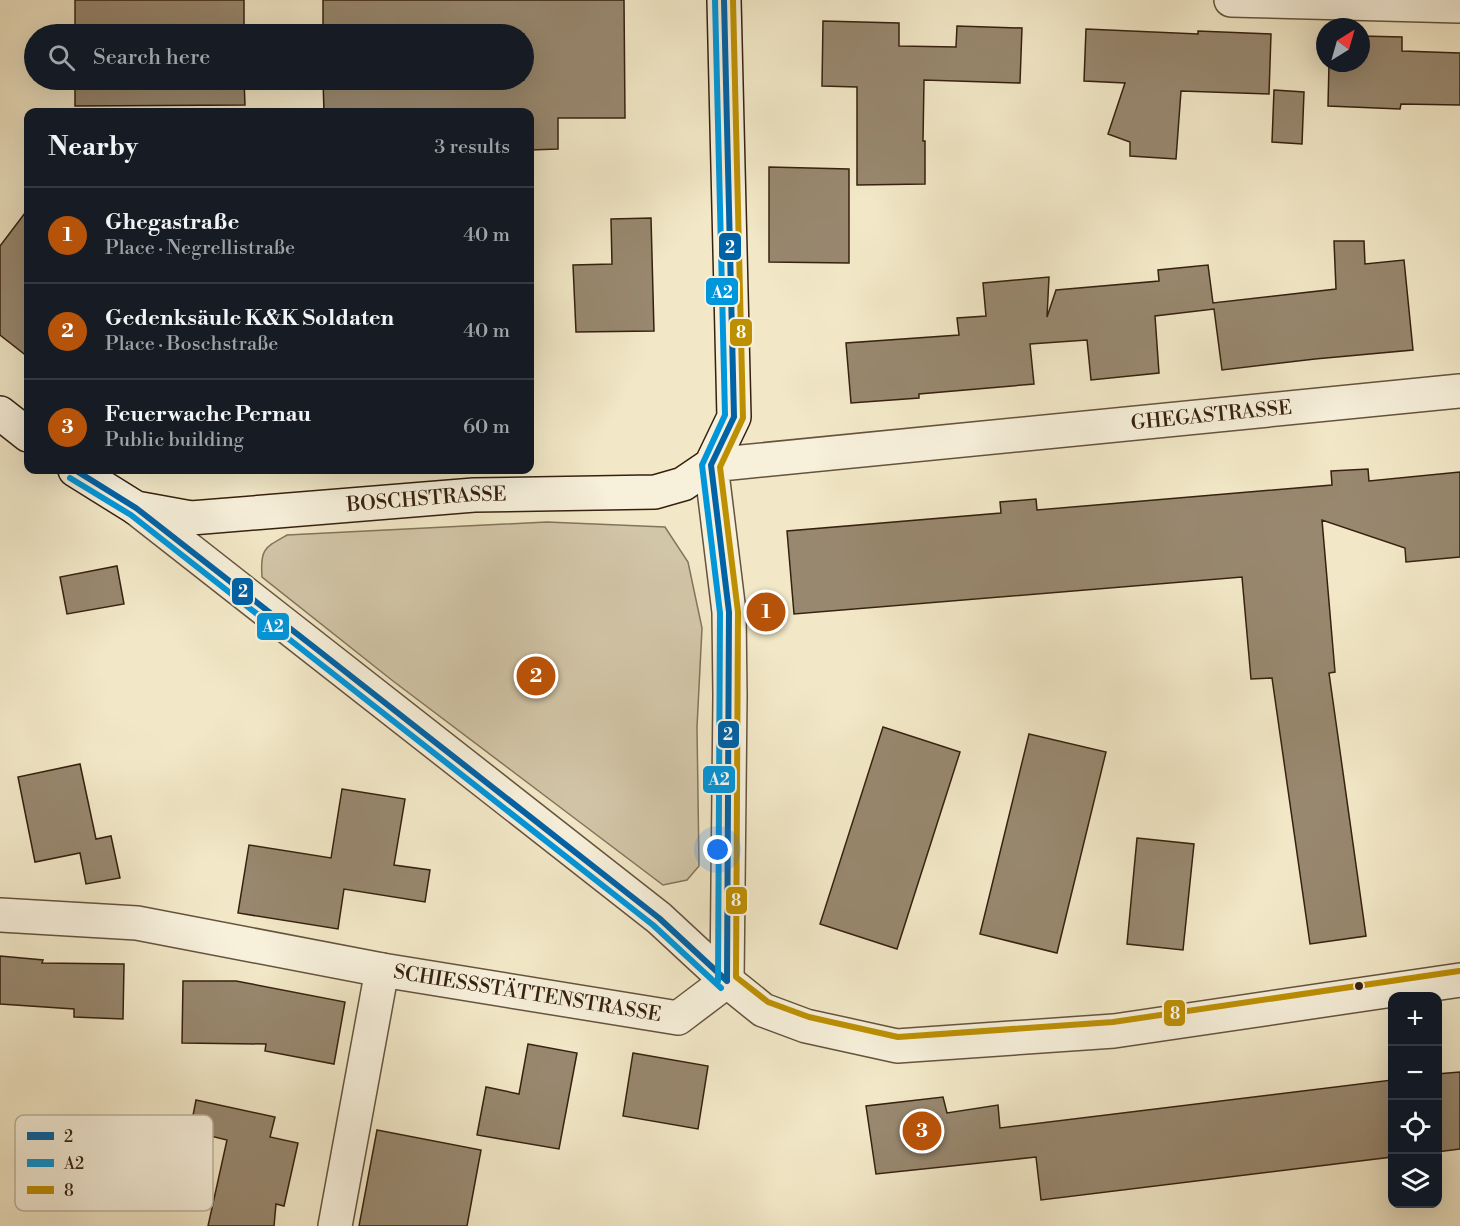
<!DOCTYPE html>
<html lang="en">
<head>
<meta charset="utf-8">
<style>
	:root { --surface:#171b24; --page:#242831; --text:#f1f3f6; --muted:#9ea1a6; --line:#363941; --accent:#b45309 }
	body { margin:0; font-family:"Libre Bodoni",serif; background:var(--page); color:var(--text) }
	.controls { position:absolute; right:18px; bottom:18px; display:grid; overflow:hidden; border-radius:12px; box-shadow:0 6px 24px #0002 }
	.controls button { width:54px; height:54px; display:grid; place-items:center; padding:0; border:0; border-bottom:2px solid var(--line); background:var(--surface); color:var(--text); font:30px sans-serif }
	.compass { position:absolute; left:1316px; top:18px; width:54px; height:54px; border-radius:50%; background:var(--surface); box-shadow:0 6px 24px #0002; rotate:37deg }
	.you { position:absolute; left:718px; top:850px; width:21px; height:21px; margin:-15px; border:4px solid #fff; border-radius:50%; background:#1a73e8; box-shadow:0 0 0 9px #1a73e833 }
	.badge { display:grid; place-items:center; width:39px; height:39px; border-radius:50%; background:var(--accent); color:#fff; font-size:20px; font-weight:700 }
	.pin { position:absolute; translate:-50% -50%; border:3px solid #fff; box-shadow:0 2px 6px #0006 }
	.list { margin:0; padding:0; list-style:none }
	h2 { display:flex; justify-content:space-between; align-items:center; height:78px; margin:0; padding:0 24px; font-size:26px }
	h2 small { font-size:20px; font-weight:400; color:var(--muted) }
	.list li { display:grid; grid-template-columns:39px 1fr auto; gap:18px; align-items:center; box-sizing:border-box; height:96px; padding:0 24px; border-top:2px solid var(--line) }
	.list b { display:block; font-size:22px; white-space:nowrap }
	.list p { margin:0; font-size:20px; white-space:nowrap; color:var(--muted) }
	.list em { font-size:20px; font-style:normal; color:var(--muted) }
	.icon { flex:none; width:33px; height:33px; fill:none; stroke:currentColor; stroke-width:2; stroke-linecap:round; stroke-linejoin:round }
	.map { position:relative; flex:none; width:1460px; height:1226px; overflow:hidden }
	.search { position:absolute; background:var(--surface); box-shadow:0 6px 24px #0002; left:24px; top:24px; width:510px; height:66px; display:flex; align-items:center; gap:15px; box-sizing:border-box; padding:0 21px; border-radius:33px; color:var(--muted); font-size:22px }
	.panel { position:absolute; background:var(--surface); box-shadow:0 6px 24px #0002; left:24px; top:108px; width:510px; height:366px; border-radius:12px }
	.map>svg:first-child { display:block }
</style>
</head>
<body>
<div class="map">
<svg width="1460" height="1226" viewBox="0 0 1460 1226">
	<rect width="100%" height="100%" fill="#f2e8c7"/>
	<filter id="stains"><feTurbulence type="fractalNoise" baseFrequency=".00333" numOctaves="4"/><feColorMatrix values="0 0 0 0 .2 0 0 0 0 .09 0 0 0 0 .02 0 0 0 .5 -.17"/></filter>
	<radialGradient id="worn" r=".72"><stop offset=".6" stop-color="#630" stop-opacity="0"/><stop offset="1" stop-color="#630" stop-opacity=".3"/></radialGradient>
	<!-- green -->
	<path fill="#d2c6a8" stroke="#84745c" stroke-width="1.5" d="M547 522 665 527 688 562 702 628 697 727 699 866 687 880 663 885 393 681 262 577C260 549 264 548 287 535Z"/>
	<!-- building -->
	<path fill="#98886f" stroke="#36210f" stroke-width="1.5" d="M75 0H244V34H75Z
		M323 0H624L625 118H558V149L530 150V112H324L323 80H524V34H323Z
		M823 21 899 23V46L956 47 957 26 1022 28 1020 83 924 80 923 141H925V184L857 185V87L822 86Z
		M1086 29 1198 34V31L1271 34 1269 94 1181 91 1176 159 1130 156V142L1108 134 1125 83 1084 81Z
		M1361 36 1402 37V51L1460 53V105L1401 104 1400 109 1328 106 1329 63H1361Z
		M75 80H244L245 105 75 106Z
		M1274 90 1304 92 1302 144 1272 142Z
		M769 167 849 169V263L769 262Z
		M28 209V357L0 335V246Z
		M651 218 654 331 576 332 573 265 612 264 611 219Z
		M1334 241H1364L1365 264 1404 260 1413 350 1315 359 1222 370 1214 309 1155 316 1159 373 1091 380 1087 340 1030 344 1034 384 919 394V398L851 403 846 343 959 335 957 318 986 316 983 283 1049 277 1047 317 1056 290 1159 281 1158 270 1208 265 1213 303 1336 289Z
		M1368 469 1369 481 1460 472V557L1406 562 1405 548 1322 520 1335 672 1329 673 1366 936 1310 944 1272 678 1251 679 1242 577 794 614 787 531 1001 513 1000 502 1036 499 1037 510 1332 485 1331 471Z
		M117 566 124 604 67 614 60 577Z
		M883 727 960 752 897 949 820 924Z
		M1029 734 1106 752 1057 953 980 934Z
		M80 764 96 839 111 836 120 878 86 884 80 853 35 862 18 777Z
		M342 789 405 799 394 865 430 870 425 902 344 889 338 929 238 913 249 845 331 858Z
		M1137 838 1194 844 1183 950 1127 944Z
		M0 956 43 960 42 963 124 964 123 1019 74 1017V1009L0 1004Z
		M183 981H236L345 1002 334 1064 265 1051 266 1044 182 1043Z
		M528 1044 577 1053 559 1149 477 1135 486 1087 519 1094Z
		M633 1053 708 1066 698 1129 623 1116Z
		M1460 1072V1149L1437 1152V1074Z
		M1392 1080V1157L1041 1200 1036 1157 876 1174 866 1106 943 1097 947 1113 998 1105 1000 1128Z
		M196 1100 275 1117 270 1137 298 1143 284 1206 276 1204 274 1226H208L227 1140 190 1131Z
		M377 1130 481 1150 467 1226H359Z"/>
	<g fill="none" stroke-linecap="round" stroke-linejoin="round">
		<!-- street casing -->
		<g stroke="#65533d" stroke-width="36">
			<g id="street">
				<path d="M1231 0 1460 6"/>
				<path d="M136 508 659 918 727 981 763 1010 806 1026 897 1046 1114 1031 1460 980"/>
				<path id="s1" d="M0 915 137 923 382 970 678 1018 727 981"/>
				<path id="s2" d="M727 981 730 696 729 612 711 465 1460 391"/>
				<path d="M335 1226 382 970"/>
			</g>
		</g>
		<!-- secondary casing -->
		<g stroke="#36210f" stroke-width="36">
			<g id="secondary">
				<path d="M0 413 28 435"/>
				<path id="s3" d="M75 470 136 508 191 518 474 495 655 492 683 484 711 465 734 417 724 0"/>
			</g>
		</g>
		<!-- street -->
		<use href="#street" stroke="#f7f0db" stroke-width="33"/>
		<!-- secondary -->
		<use href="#secondary" stroke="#f7f0db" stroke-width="33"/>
		<!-- bus-1 casing -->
		<g stroke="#f7f0db" stroke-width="10">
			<path id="bus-1" d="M724 0 734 417 711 465 729 612 727 981
				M75 470 136 508 319 651 659 918 727 981"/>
		</g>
		<!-- bus-2 casing -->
		<g stroke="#f7f0db" stroke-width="10">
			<path id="bus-2" d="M715 0 725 415 702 465 720 613 718 981
				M70 478 131 515 313 658 653 925 721 988"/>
		</g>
		<!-- bus-3 casing -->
		<g stroke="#f7f0db" stroke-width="10">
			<path id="bus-3" d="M733 0 743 418 720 467 738 612 736 977 768 1002 809 1017 898 1037 1113 1022 1459 971"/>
		</g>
		<!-- bus-1 -->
		<use href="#bus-1" stroke="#0062a7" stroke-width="6"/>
		<!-- bus-2 -->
		<use href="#bus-2" stroke="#0096dc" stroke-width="6"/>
		<!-- bus-3 -->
		<use href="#bus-3" stroke="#bd9004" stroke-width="6"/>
	</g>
	<!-- markers -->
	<circle fill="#36210f" stroke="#f7f0db" stroke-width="2" cx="1359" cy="986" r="5"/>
	<g text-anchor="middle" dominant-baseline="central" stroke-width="4.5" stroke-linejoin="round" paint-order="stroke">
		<!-- street labels -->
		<g font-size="20" fill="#36210f" stroke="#f7f0db">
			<text stroke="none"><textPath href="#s2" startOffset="1020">GHEGASTRASSE</textPath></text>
			<text stroke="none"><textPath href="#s3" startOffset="364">BOSCHSTRASSE</textPath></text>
			<text stroke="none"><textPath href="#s1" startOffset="534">SCHIESSSTÄTTENSTRASSE</textPath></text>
		</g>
	</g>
	<!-- legend -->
	<rect x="15" y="1115" width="198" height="96" rx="9" fill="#f7f0db" stroke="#bdb29e" stroke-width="1.5"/>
	<rect x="27" y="1132" width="27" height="8" fill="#0062a7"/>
	<rect x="27" y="1159" width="27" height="8" fill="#0096dc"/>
	<rect x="27" y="1186" width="27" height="8" fill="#bd9004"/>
	<g font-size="16" fill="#36210f">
		<text x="64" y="1142">2</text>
		<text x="64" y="1169">A2</text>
		<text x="64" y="1196">8</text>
	</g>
	<g stroke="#f7f0db" stroke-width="2">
		<rect x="718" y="232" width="24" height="29" rx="6" fill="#0062a7"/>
		<rect x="705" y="277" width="34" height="29" rx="6" fill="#0096dc"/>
		<rect x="729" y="318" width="24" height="29" rx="6" fill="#bd9004"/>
		<rect x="231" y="577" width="23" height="29" rx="6" fill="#0062a7"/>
		<rect x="256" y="612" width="34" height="29" rx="6" fill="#0096dc"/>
		<rect x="717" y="720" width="23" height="29" rx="6" fill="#0062a7"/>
		<rect x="702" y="765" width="34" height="29" rx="6" fill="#0096dc"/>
		<rect x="725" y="886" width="23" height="29" rx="6" fill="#bd9004"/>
		<rect x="1163" y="999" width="23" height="28" rx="6" fill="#bd9004"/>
	</g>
	<g font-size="16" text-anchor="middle" font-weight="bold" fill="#fff">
		<text x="730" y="253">2</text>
		<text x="722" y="298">A2</text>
		<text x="741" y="338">8</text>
		<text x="243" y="597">2</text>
		<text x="273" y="632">A2</text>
		<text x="728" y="740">2</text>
		<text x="719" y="785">A2</text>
		<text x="736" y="906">8</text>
		<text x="1175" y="1019">8</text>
	</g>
	<rect width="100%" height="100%" filter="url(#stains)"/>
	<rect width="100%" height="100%" fill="url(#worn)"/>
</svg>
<div class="controls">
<button>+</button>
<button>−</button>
<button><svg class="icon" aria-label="locate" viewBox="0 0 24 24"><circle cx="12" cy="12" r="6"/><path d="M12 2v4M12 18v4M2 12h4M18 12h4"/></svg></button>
<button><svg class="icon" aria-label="layers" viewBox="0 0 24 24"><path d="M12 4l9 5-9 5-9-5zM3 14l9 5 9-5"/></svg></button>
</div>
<svg class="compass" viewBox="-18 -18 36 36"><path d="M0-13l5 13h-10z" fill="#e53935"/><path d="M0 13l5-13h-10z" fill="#9ea1a6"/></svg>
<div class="you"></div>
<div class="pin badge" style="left:766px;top:612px">1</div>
<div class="pin badge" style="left:536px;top:676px">2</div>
<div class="pin badge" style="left:922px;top:1131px">3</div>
<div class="search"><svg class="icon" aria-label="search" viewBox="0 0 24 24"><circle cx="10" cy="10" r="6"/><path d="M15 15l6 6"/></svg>Search here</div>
<section class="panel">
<h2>Nearby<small>3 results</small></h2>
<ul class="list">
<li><span class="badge">1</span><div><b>Ghegastraße</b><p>Place · Negrellistraße</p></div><em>40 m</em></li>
<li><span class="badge">2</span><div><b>Gedenksäule K&amp;K Soldaten</b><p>Place · Boschstraße</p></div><em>40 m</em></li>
<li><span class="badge">3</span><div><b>Feuerwache Pernau</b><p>Public building</p></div><em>60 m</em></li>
</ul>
</section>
</div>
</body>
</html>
